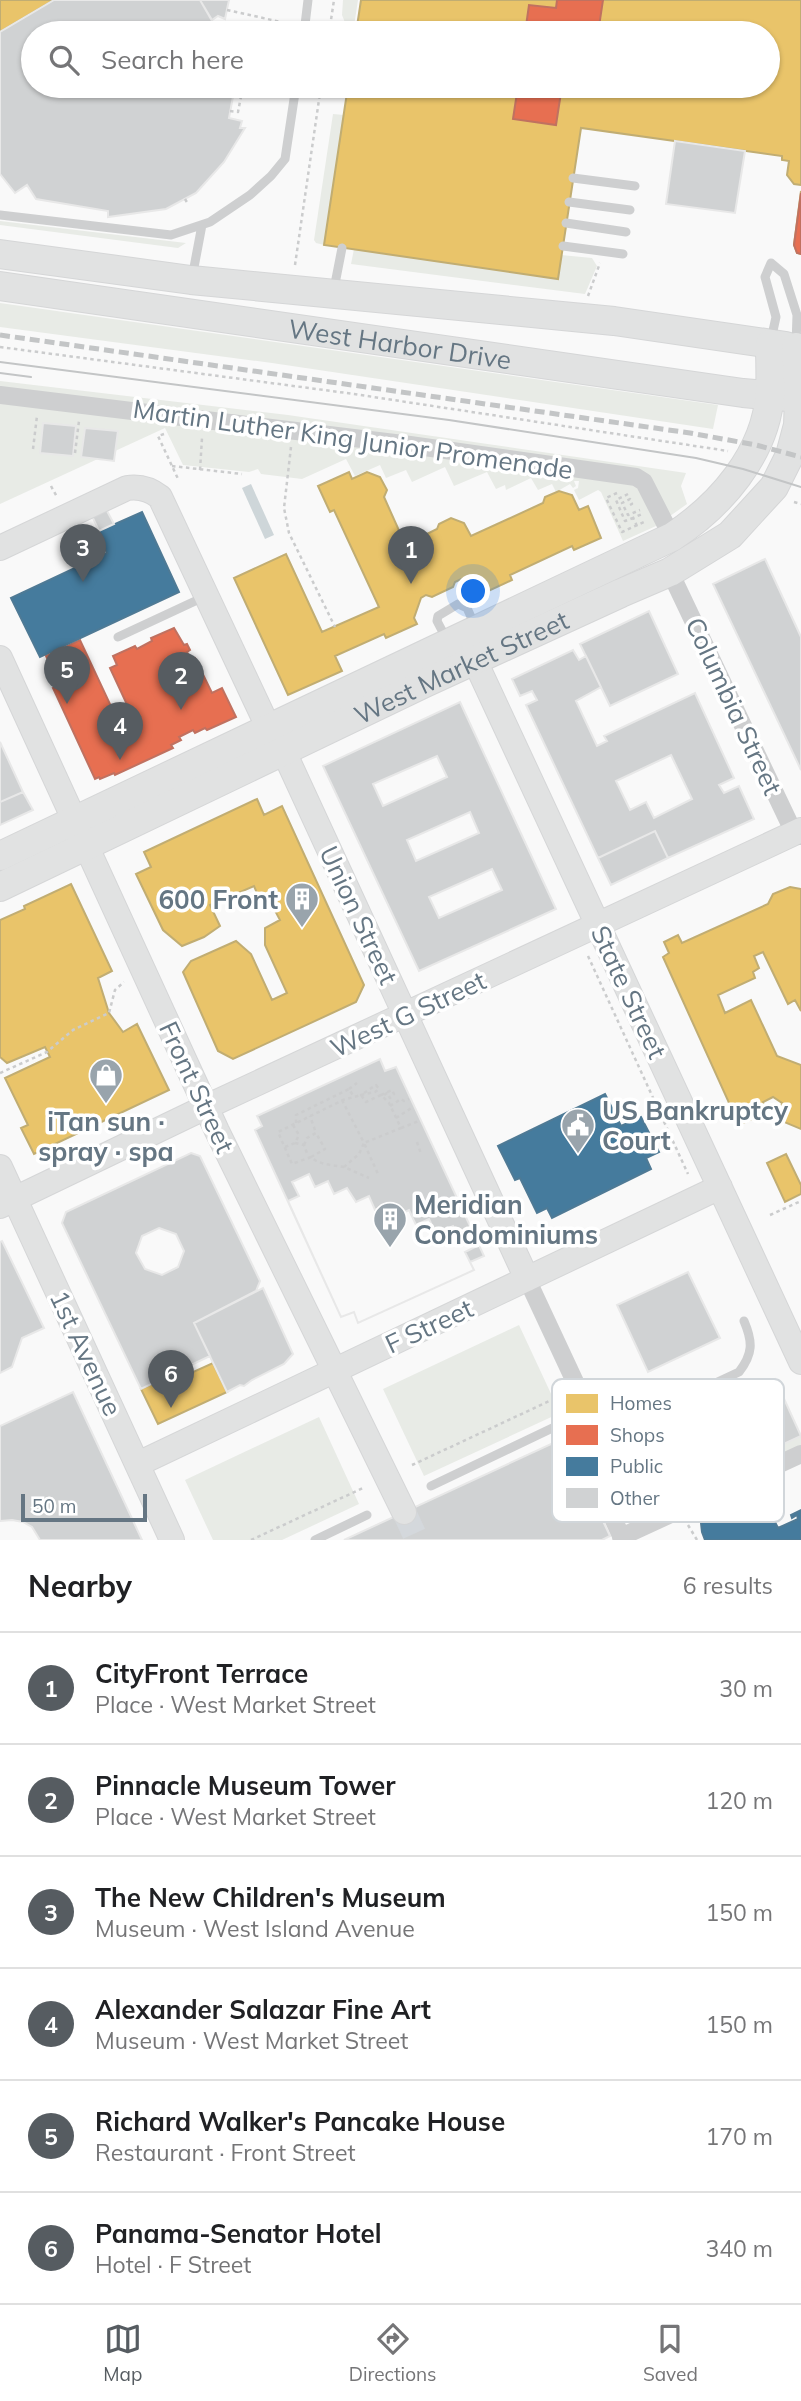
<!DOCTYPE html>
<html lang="en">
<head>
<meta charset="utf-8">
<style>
	:root { --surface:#fff; --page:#f2f2f2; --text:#202124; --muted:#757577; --line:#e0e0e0; --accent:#565c61 }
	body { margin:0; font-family:Mulish,sans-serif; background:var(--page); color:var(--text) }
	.scale { position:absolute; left:21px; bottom:18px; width:126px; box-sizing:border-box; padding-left:7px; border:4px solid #657683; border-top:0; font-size:19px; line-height:24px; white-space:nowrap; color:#657683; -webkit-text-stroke:5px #fff; paint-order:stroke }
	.you { position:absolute; left:474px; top:592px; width:24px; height:24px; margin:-18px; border:5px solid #fff; border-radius:50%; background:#1a73e8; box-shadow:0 0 0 10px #1a73e833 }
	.badge { display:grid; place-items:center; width:46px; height:46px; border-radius:50%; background:var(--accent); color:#fff; font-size:23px; font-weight:700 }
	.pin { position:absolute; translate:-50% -58px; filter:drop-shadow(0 2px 4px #0008) }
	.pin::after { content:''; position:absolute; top:37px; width:24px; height:21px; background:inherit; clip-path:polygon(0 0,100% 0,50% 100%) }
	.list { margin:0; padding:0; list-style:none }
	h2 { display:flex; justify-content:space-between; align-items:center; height:91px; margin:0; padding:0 28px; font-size:30px }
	h2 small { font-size:23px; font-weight:400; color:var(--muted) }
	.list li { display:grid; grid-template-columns:46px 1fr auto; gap:21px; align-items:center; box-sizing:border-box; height:112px; padding:0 28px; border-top:2px solid var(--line) }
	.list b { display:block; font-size:26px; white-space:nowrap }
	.list p { margin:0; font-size:23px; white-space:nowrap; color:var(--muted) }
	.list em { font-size:23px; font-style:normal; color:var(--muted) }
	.icon { flex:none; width:38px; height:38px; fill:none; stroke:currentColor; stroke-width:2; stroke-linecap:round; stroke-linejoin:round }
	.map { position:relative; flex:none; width:801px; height:1540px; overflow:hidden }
	.search { position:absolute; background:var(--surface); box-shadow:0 2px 5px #0004; left:21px; right:21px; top:21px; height:77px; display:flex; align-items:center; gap:18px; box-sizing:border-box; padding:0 24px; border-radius:38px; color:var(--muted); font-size:26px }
	.sheet { height:763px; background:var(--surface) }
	nav { display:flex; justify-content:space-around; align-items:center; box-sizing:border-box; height:98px; border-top:2px solid var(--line); background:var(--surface); font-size:19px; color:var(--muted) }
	nav a { display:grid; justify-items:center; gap:4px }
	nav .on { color:var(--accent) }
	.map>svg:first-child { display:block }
</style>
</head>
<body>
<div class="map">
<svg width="801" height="1540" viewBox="0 0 801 1540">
	<rect width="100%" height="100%" fill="#f9f9f9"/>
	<!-- green -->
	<path fill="#e8ebe6" d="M343 0H358L353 33H345L346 25 342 15Z
		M333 114 344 115 324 245 316 243 314 240Z
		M0 221 186 243 178 248 0 225Z
		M354 249 557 279 561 255 592 258 597 266 585 294 351 264Z
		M0 303 718 405 713 429 272 363 0 327Z
		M0 381 288 415 686 473 681 486 687 504 656 526 623 541 601 492 598 490 579 500 574 490 578 488 579 481H574L576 486 573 488 570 484 556 492 552 484 538 490 531 478 506 490 505 485 496 489 487 472 454 486 445 467 412 482 406 470 386 478 380 465 355 476 346 459 302 479 261 474 258 469 249 472 183 465 165 428 0 504Z
		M519 1325 560 1413 424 1476 383 1389Z
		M319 1417 359 1504 282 1540H213L185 1480Z
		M801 1436V1448L669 1509 662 1494 773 1444 776 1448Z"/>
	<!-- water -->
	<path fill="#ced6d9" d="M251 484 274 535 265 539 242 488Z"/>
	<!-- homes -->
	<path fill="#e9c46a" stroke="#c1ad72" stroke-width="2" d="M0 0H54L0 32Z
		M361 0H801V185L794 184 787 175 789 161 782 160V156L581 128 558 279 324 245 348 86H768V33H356Z
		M801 191V254L797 253 794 245Z
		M349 472 352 479 367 472 380 477 387 490 384 497 401 535 415 540 437 529 439 524 451 518 464 523 471 536 543 503 545 497 559 491 572 495 579 510 588 506 601 538 574 550 572 546 510 575 512 580 482 594 479 587 461 579 455 582 453 587 432 597 426 595 421 598 414 618 417 624 386 638 384 634 335 656 342 671 288 695 234 578 286 554 322 632 379 607 334 510 330 512 318 486Z
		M257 799 264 815 282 806 364 985 356 1002 233 1059 218 1051 183 972 191 961 236 941 251 954 272 1000 287 993 265 945V928L280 920 271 903 263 907 254 886 210 905 220 926 204 937 182 946 163 930 136 874 151 867 144 852Z
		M71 884 112 971 98 978 109 1013 123 1032 137 1024 169 1090 34 1154 21 1128 28 1125 5 1078 50 1057 45 1047 7 1063 0 1057V920L25 909 24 906Z
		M790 887 801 889V1011L795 1000 788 1004 763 952 754 956 759 968 753 972 755 978 718 995 725 1013 751 1000 777 1056 801 1065V1129L777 1119 782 1103 773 1097 763 1102 767 1112 739 1125 663 957 669 953 664 942 678 935 682 943 768 904 773 894Z
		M786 1154 801 1185V1194L785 1202 767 1163Z
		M213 1363 227 1392 158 1424 141 1389 166 1377 169 1383Z"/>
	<!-- shops -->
	<path fill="#e76f51" stroke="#c07160" stroke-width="2" d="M557 0H603L598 33H525L529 5 556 8Z
		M518 86H562L556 125 513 119Z
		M801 193V254L797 253 794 245Z
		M174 628 184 645 187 644 190 650 187 652 191 660 195 658 212 693 222 688 236 717 207 730 205 728 195 733 193 730 179 737 181 740 171 745 173 748 115 775 114 773 100 779 99 777 95 779 53 688 60 685 46 656 80 640 123 732 137 726 110 668 117 665 113 656 135 646 137 649 152 641 151 638Z"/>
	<!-- public -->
	<path fill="#457b9d" stroke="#4f7a95" stroke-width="2" d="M142 512 179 592 40 657 11 598 107 553 97 532Z
		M605 1094 621 1126 641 1117 659 1152 646 1158 651 1169 552 1218 547 1208 537 1213 520 1178 515 1180 498 1146Z
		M753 1495H760V1499H756L760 1517 770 1512 778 1528 798 1519 797 1515 792 1518 791 1515 801 1510V1540H705L702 1532 701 1523 708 1512 726 1500Z"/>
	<!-- building -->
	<path fill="#d0d2d3" stroke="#e8e8e8" stroke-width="2" fill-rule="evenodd" d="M54 0H200L219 33H33V86H235L229 118 242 121 240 128H245L224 162 196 193 166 209 108 217V211L36 199 27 185 15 193 0 174V32Z
		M200 0H229L225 19 218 16 212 20Z
		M675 141 745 151 735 213 666 204Z
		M43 423 76 426 73 456 40 453Z
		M85 428 118 431 114 461 81 457Z
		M106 509 114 524 99 531 92 516Z
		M765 559 801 637V770L713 584Z
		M649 611 678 674 610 706 580 644Z
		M573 650 579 660 586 656 601 687 576 701 597 746 607 741 604 736 695 693 734 778 719 785 724 793 739 786 754 819 668 858 655 831 598 858 526 705 537 700 532 691 520 696 512 679ZM671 755 692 799 654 818 646 802 630 810 616 781Z
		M460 702 556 909 419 971 323 766ZM437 756 447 777 383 806 373 784ZM470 812 479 833 416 861 407 840ZM492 869 502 890 439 918 429 897Z
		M0 742 23 792 0 802Z
		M23 792 33 810 0 825V802Z
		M655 831 668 858 611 885 598 858Z
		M380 1059 385 1071 396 1067 484 1256 470 1262 474 1270 358 1323 354 1312 341 1317 255 1130 262 1126 257 1116Z
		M191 1153 200 1156 260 1281 256 1291 194 1323 210 1356 141 1389 62 1223 66 1212ZM159 1228 176 1234 184 1251 178 1267 162 1275 145 1269 136 1253 142 1236Z
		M309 1174 315 1187 328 1181 334 1194 347 1188 356 1202 369 1196 375 1210 388 1204 394 1217 409 1210 416 1225 429 1219 436 1234 453 1226 459 1240 472 1234 477 1246 465 1252 474 1270 358 1323 354 1312 341 1317 288 1201 299 1196 292 1182Z
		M2 1241 44 1328 22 1338 12 1367 0 1373V1242Z
		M688 1272 720 1338 648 1372 617 1305Z
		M263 1288 293 1354 284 1364 252 1380 244 1386 240 1385 227 1392 194 1323Z
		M775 1379 801 1436 775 1448 748 1391Z
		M73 1392 142 1540H40L32 1527 23 1522 12 1520 0 1521V1426Z
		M564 1438 610 1536 602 1540H344Z"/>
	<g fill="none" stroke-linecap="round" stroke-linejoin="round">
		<!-- secondary-tunnel -->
		<path stroke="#d4d8dc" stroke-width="24" stroke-dasharray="24 12" stroke-linecap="butt" d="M404 1512 417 1540"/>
		<!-- secondary casing -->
		<g stroke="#d5d6d7" stroke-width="26">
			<path id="secondary" d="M0 548 127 488C140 486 150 489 160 497L269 729 284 752 527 1279
				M0 658 217 1131 404 1512
				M475 661 801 1362
				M0 1167 172 1540
				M0 1206 206 1107 801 830
				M138 1464 720 1187"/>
		</g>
		<!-- primary casing -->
		<g stroke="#d5d6d7" stroke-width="30">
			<g id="primary">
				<path d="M0 254 191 280 614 321 786 346"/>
				<path id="s1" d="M0 286 743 393 788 397"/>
				<path d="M0 856 672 537C720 506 766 454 770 393 771 377 770 360 770 344"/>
				<path id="s2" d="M0 887 425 683 621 593 670 572 730 535 774 487 790 455 798 425 799 398 796 347"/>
			</g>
		</g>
		<!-- path -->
		<path stroke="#cbcccd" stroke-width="2.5" stroke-dasharray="3.5 3.5" stroke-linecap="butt" d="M227 10 281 22
			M329 33 334 0
			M230 111 238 112 243 86
			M185 199 188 204
			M295 265 321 86
			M588 296 600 263
			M0 347 354 394 728 451
			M164 434 158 436 179 481
			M291 447 284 508 289 533 335 627
			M33 449 37 416
			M75 453 79 421
			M172 466 242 474
			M200 470 202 438
			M51 486 57 497
			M617 493 606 498 622 532 644 522
			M628 494 616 500 625 521 633 518
			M794 502 801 504
			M630 505 632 504 630 499 622 503 628 515 640 510
			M637 526 633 518 642 514
			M75 536 87 561
			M588 956 688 1174
			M0 1073 47 1052 73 1030 109 1013 115 990 124 982
			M376 1085 379 1089 375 1092 361 1095Z
			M349 1089 357 1083
			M381 1095 392 1090 394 1094 390 1098 387 1093 383 1096
			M342 1100 364 1143 359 1154 344 1167 369 1178
			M390 1106 401 1099 404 1101 409 1099
			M396 1118 413 1107
			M296 1123V1115L349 1089 354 1097
			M401 1128 419 1121
			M417 1142 421 1154
			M295 1143 304 1145 308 1156
			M304 1145 307 1138 316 1133 310 1116
			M285 1147 295 1143 299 1135 293 1125
			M311 1157 325 1149 316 1133
			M344 1167C333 1165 319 1165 311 1157L292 1164 278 1132 343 1100 361 1095 366 1102 381 1095 389 1103 401 1128 364 1143 378 1174
			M770 1215 801 1201
			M574 1430 602 1494
			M412 1465 558 1397
			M688 1525 697 1540
			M251 1540 363 1488"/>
		<!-- lane -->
		<path stroke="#cecfd0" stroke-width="9" d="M304 33 308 0
			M573 178 635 186
			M569 202 630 210
			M0 215 171 235 210 222 250 195 271 176 285 159 296 86
			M566 223 626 232
			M563 246 623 254
			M192 278 202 225
			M334 289 342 248
			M771 340 776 317 765 277 771 263 784 274 797 315 796 345
			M118 637 206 596
			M447 640 437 621 438 616 458 604 467 608 476 628
			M600 1437 739 1372C753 1354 753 1342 744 1321
			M431 1486 588 1411
			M315 1540 367 1515"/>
		<!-- street -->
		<path stroke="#cecfd0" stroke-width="18" d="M0 395 403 444 636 477 644 482 672 537
			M670 572 794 833 801 836
			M527 1279 625 1489 612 1516 623 1540
			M621 1537 801 1454"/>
		<!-- secondary -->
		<use href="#secondary" stroke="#e1e2e2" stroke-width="24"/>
		<!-- primary -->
		<use href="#primary" stroke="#e1e2e2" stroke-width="28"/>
		<!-- tram -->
		<path stroke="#c3c5c6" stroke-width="2" d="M0 362 449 420 696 458 743 469 801 487
			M0 373 31 377"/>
		<!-- rail -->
		<path stroke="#c3c5c6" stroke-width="5" stroke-dasharray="10 5" stroke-linecap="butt" d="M0 335 690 433 756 445 801 457"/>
	</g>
	<!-- icons -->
	<defs>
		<g id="building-pin" transform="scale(1.75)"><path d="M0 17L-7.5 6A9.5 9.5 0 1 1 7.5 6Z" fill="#99a4ac" stroke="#fff"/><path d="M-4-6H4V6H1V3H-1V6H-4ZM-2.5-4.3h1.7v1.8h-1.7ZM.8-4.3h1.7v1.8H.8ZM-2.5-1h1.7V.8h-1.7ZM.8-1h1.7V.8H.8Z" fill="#fff"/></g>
		<g id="shop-pin" transform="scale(1.75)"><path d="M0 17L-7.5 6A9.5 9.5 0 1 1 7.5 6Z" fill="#99a4ac" stroke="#fff"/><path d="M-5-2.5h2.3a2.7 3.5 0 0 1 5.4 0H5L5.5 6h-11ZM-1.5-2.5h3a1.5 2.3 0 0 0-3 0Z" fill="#fff"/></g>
		<g id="civic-pin" transform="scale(1.75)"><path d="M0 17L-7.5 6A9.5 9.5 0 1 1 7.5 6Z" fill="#99a4ac" stroke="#fff"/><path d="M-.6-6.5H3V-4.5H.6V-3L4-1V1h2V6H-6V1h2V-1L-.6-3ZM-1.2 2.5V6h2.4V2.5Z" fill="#fff"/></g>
	</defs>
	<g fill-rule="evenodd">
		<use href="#building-pin" x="302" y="899"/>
		<use href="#shop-pin" x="106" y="1075"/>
		<use href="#civic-pin" x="578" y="1125"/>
		<use href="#building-pin" x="390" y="1219"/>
	</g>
	<g text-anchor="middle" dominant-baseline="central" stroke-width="7" stroke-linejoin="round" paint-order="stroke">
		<!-- street labels -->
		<g font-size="26" fill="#657683" stroke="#fff">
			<text stroke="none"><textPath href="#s1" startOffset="404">West Harbor Drive</textPath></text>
			<text transform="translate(353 439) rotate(8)">Martin Luther King Junior Promenade</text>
			<text stroke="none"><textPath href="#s2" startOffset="511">West Market Street</textPath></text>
			<text transform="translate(734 706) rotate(65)">Columbia Street</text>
			<text transform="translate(359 915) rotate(65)">Union Street</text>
			<text transform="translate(629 992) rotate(65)">State Street</text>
			<text transform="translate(408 1014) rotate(-25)">West G Street</text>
			<text transform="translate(197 1087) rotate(65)">Front Street</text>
			<text transform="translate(429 1326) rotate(-25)">F Street</text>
			<text transform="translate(86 1353) rotate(65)">1st Avenue</text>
		</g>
		<!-- poi labels -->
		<g font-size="26" font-weight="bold" fill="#657683" stroke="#fff" text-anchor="start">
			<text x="278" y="899" text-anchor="end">600 Front</text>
			<text x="602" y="1110">US Bankruptcy<tspan x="602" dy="30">Court</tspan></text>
			<text x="106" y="1121" text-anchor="middle">iTan sun ·<tspan x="106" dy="30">spray · spa</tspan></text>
			<text x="414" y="1204">Meridian<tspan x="414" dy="30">Condominiums</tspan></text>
		</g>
	</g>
	<!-- legend -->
	<rect x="552" y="1379" width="232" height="143" rx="10" fill="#fff" stroke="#d1d6da" stroke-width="2"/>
	<rect x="566" y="1394" width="32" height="19" fill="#e9c46a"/>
	<rect x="566" y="1425" width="32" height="20" fill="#e76f51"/>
	<rect x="566" y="1457" width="32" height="19" fill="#457b9d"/>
	<rect x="566" y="1488" width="32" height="20" fill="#d0d2d3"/>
	<g font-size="19" fill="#657683">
		<text x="610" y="1410">Homes</text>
		<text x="610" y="1442">Shops</text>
		<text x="610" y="1473">Public</text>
		<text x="610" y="1505">Other</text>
	</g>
</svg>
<div class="scale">50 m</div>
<div class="you"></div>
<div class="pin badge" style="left:411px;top:584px">1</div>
<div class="pin badge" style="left:181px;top:710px">2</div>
<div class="pin badge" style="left:83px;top:582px">3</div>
<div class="pin badge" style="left:120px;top:760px">4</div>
<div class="pin badge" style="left:67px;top:704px">5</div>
<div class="pin badge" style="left:171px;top:1408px">6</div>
<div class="search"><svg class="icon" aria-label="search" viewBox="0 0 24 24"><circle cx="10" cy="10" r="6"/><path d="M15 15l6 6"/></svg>Search here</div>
</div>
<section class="sheet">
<h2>Nearby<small>6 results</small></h2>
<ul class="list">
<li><span class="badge">1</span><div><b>CityFront Terrace</b><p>Place · West Market Street</p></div><em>30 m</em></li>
<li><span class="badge">2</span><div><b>Pinnacle Museum Tower</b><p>Place · West Market Street</p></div><em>120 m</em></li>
<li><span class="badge">3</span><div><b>The New Children's Museum</b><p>Museum · West Island Avenue</p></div><em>150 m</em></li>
<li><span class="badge">4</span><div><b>Alexander Salazar Fine Art</b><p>Museum · West Market Street</p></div><em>150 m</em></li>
<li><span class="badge">5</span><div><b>Richard Walker's Pancake House</b><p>Restaurant · Front Street</p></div><em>170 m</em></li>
<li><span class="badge">6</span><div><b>Panama-Senator Hotel</b><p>Hotel · F Street</p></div><em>340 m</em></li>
</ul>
</section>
<nav>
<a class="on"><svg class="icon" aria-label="map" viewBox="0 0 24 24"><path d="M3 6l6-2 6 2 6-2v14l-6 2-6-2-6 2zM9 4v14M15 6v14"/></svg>Map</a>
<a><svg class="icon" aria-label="directions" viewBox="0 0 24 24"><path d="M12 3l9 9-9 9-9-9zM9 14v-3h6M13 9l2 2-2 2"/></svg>Directions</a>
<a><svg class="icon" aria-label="saved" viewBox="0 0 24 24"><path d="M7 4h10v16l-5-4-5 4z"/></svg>Saved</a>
</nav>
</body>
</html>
